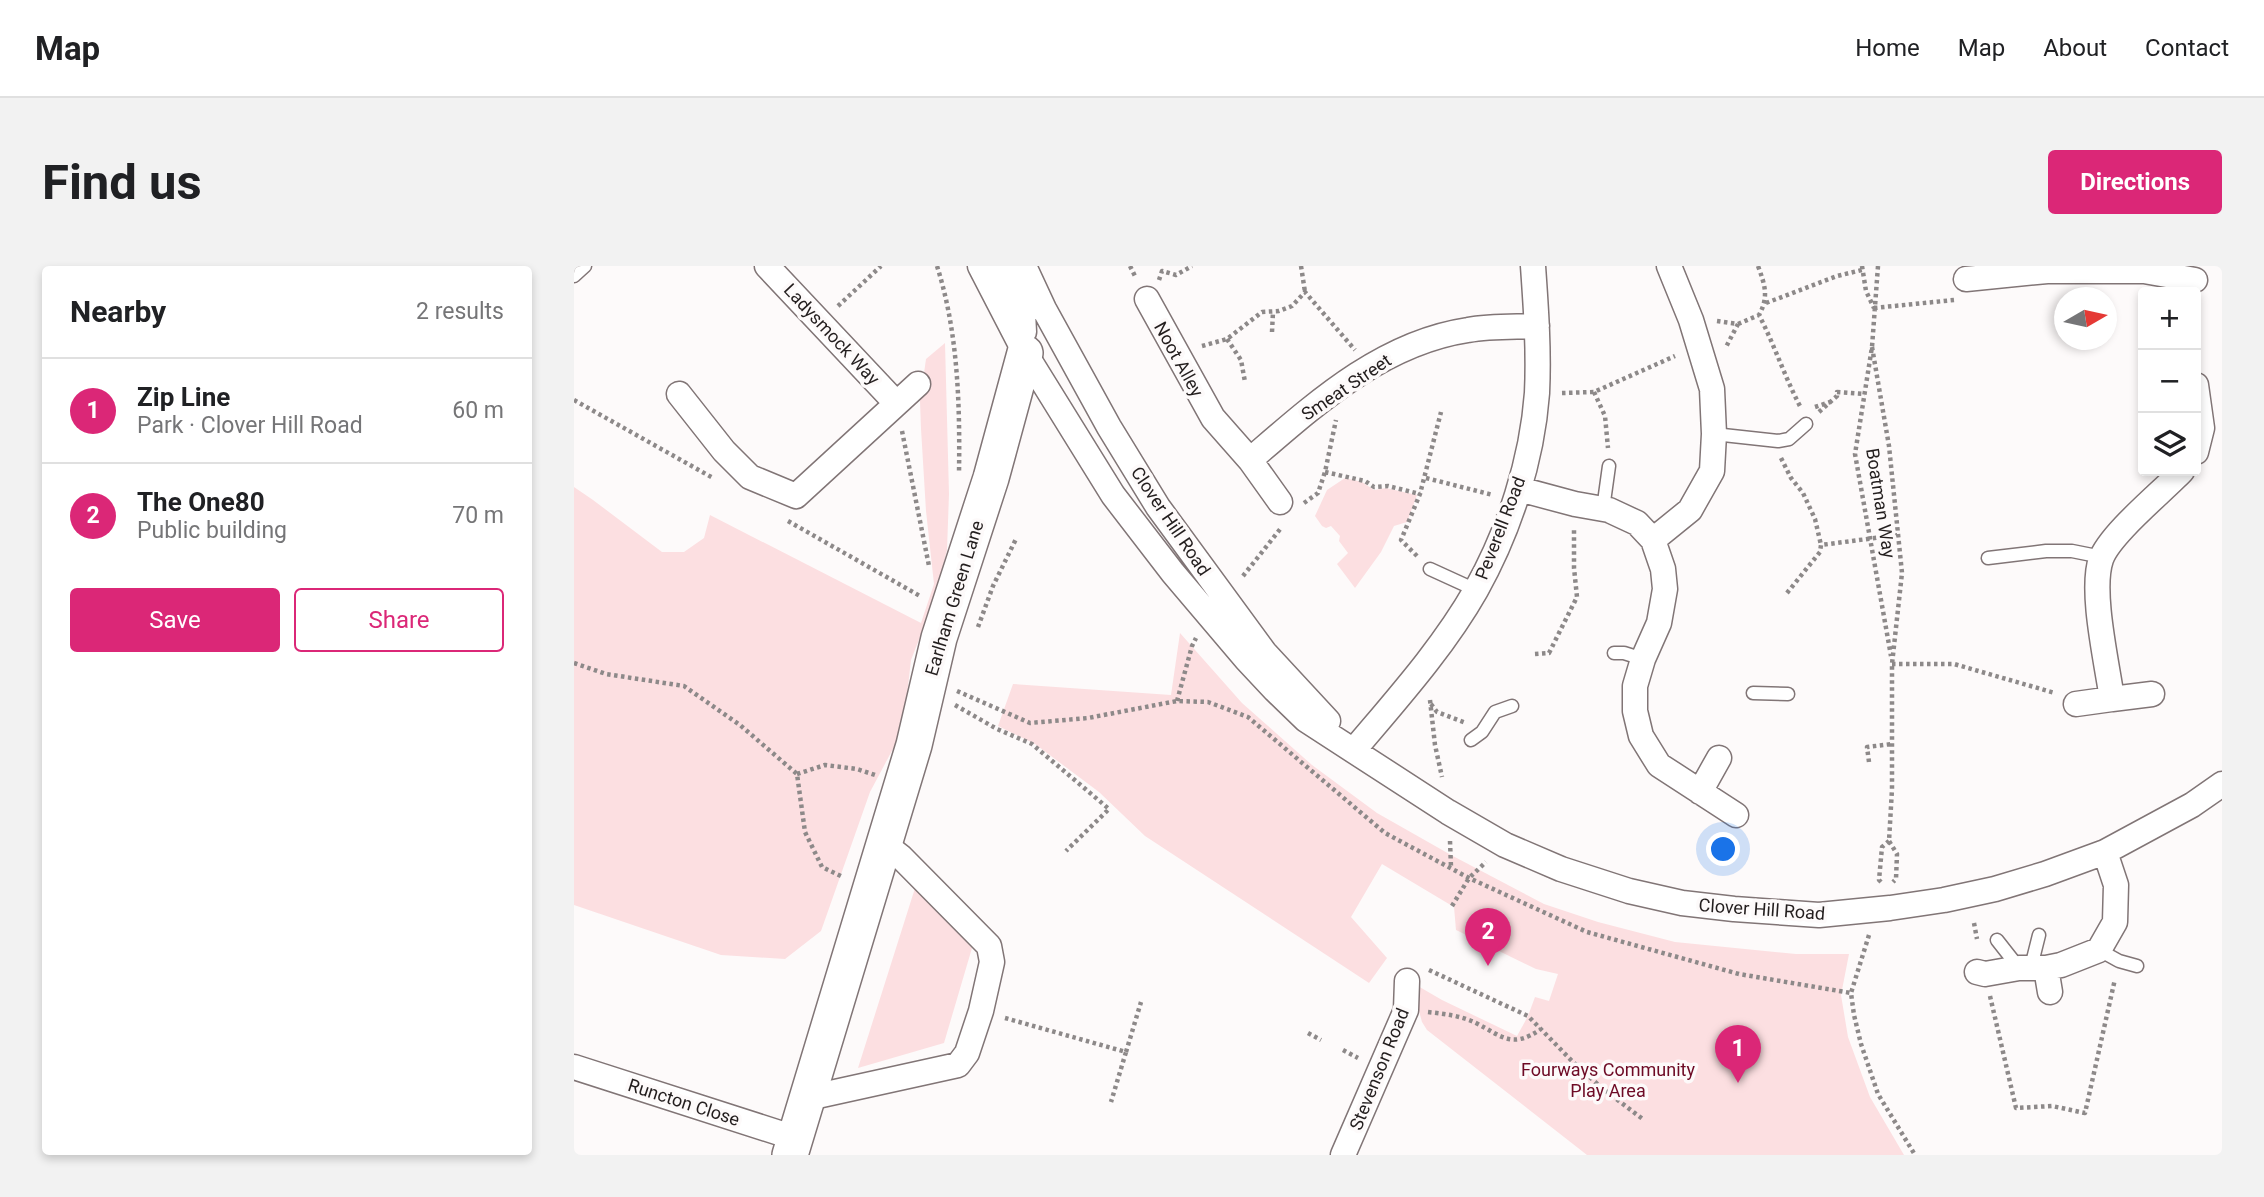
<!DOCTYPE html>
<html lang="en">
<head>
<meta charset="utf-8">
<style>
	:root { --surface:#fff; --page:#f2f2f2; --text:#202124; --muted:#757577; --line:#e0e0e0; --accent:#db2777 }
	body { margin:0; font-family:Roboto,sans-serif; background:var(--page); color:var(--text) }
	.controls { position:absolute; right:21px; top:21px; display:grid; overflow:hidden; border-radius:7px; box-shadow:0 4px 10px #0003 }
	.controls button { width:63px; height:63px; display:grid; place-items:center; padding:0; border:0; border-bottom:2px solid var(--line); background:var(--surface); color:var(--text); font:35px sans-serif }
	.compass { position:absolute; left:1480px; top:21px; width:63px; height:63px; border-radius:50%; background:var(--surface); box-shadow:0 4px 10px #0003; rotate:81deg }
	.you { position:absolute; left:1150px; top:584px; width:24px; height:24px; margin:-18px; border:5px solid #fff; border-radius:50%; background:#1a73e8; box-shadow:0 0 0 10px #1a73e833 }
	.badge { display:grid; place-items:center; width:46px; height:46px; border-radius:50%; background:var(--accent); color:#fff; font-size:23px; font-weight:700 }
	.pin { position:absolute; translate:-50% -58px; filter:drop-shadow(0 2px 4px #0008) }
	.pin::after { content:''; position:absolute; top:37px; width:24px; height:21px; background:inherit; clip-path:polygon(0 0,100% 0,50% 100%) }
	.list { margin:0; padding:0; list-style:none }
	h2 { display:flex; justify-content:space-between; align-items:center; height:91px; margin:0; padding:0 28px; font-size:30px }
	h2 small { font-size:23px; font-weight:400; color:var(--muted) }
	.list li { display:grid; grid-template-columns:46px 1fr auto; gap:21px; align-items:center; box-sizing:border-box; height:105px; padding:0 28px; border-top:2px solid var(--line) }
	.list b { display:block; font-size:26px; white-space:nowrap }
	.list p { margin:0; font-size:23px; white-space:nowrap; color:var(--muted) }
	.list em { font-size:23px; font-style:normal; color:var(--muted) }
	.actions { display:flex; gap:14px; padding:21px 28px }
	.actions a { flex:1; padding:16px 0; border:2px solid var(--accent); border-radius:7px; text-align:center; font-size:24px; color:var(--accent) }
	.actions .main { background:var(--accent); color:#fff }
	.icon { flex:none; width:38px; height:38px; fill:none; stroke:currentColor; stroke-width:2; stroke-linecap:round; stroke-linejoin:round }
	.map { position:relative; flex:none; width:1648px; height:889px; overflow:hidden; border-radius:7px }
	header { display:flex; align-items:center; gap:42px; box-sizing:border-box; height:98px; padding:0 35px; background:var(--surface); border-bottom:2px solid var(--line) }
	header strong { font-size:33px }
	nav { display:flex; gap:38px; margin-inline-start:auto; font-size:24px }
	.intro { display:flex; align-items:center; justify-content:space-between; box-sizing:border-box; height:168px; padding:0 42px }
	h1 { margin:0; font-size:49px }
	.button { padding:18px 32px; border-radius:7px; background:var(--accent); color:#fff; font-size:24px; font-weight:700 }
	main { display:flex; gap:42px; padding:0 42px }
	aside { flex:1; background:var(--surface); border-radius:7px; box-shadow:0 4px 10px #0003 }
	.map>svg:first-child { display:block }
</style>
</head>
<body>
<header>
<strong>Map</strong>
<nav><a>Home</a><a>Map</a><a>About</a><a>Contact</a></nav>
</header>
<div class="intro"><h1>Find us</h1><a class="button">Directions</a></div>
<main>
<aside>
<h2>Nearby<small>2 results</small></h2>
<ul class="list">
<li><span class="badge">1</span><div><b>Zip Line</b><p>Park · Clover Hill Road</p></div><em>60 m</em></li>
<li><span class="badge">2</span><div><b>The One80</b><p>Public building</p></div><em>70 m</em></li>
</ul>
<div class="actions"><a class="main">Save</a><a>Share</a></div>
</aside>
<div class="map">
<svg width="1648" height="889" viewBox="0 0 1648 889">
	<rect width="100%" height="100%" fill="#fdfafa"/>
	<!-- green -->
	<path fill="#fcdfe1" d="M371 77 375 228 373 284 360 335 337 394 329 464 296 526 247 665 211 693 147 689 0 639V221L19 234 88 286H110L130 272 136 249 347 357 360 318 352 245 347 163 346 135 352 93Z
		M771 212 788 216 800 224 812 222 843 229 833 256 820 260 807 286 781 322 763 298 774 287 765 275 766 270 757 260 752 262 748 260 741 250 753 224Z
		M606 367 668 437 738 499 803 547 877 589 970 638 1024 656 1101 676 1222 688H1275L1267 729 1274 771 1296 831 1330 889H1013L853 764 848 756 837 716 868 734 943 770 954 750 961 731 975 735 984 708 962 703 882 664 880 641 808 598 777 651 813 692 795 717 571 570 525 526 461 478 424 460 439 418 597 429Z
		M342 619 398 682 370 777 284 802Z"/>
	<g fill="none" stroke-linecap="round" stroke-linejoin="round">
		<!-- lane casing -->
		<g stroke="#817576" stroke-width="15">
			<path id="lane" d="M0 10 11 0
				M1140 168 1204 175 1215 173 1232 158
				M1029 243 1035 200
				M1414 292 1472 285H1498L1528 291
				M856 303 902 324
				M1040 387H1050L1069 393
				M1179 427 1214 428
				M897 474 908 466 921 446 938 440
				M1423 674 1445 702
				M1525 684 1545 695 1563 700
				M1457 701 1465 669"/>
		</g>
		<!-- street casing -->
		<g stroke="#817576" stroke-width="27">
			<path id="street" d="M193 0 322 137
				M406 0 451 87 539 229 599 307 672 393 701 424 732 454 874 546 931 579 987 603 1055 625 1108 637 1160 643 1245 649 1316 642 1370 634 1421 623 1471 608 1531 586 1618 539 1648 518
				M428 0 449 47 450 66
				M450 0 470 43 535 161 584 241 691 387 754 455
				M1392 13 1473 5H1570L1621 14
				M573 33 639 152 676 194
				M1622 119 1628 162 1622 186
				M105 128 150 185 176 211 222 230 344 118
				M945 223 1001 238 1035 244 1063 257 1079 274 1089 303 1091 323 1085 357 1069 393 1061 420V445L1067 470 1085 499 1162 549
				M706 236 676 194C740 139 807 77 894 64 916 60 940 61 963 60
				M1079 274 1116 244 1138 205 1140 168 1138 123 1117 54 1095 0
				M1538 433 1578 428
				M1502 438 1538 433C1533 397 1516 325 1527 293 1536 268 1588 226 1608 205
				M780 484C823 433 869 382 902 324 935 265 958 195 963 127 965 85 962 42 959 0
				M1126 526 1145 492
				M1472 702 1476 726
				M1403 706 1411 708 1445 702H1472L1487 699 1525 684 1541 656 1542 619 1531 586
				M0 801 221 872
				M234 832 384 799 393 787 407 745 418 696 415 680 327 591 309 577
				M769 889 832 744 833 715"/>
		</g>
		<!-- secondary casing -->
		<g stroke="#817576" stroke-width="38">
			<path id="secondary" d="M216 889 340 479 365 372 417 212 451 87"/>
		</g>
		<!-- path -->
		<path stroke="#8d8989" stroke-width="4.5" stroke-dasharray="3.5 3.5" stroke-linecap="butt" d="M363 0C384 66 386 138 385 207
			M556 0 562 12
			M727 0 731 26
			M1184 0C1191 19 1195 31 1185 49
			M1288 0 1292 25 1300 42
			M1304 0 1298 81 1281 188 1317 390
			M585 14 588 5 602 9 618 0
			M1192 37 1263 10 1288 4
			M264 40 307 0
			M1300 42 1380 34
			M1143 55 1164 58 1152 81
			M1164 58 1185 49C1201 80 1211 112 1227 142
			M698 66 699 46
			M653 73 667 94 671 116
			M628 80 653 73 688 46 705 45 718 40 731 26 781 84
			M1298 81 1315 180 1328 307 1318 398V523L1315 575 1323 588 1322 613 1319 616
			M1020 126 1031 150 1034 182
			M988 127 1020 126 1101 90
			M0 134 139 212
			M1241 141 1256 136
			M1245 146 1263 130V126L1291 128
			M328 165 355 300
			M1207 192 1217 212 1229 227 1241 253 1247 279
			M751 206 791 215 800 221 814 220 846 228
			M852 212 919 229
			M730 237 744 227 751 206 762 154
			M214 255 346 330
			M843 290 827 274 846 228 867 146
			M669 310 707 262
			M1213 327 1246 286 1247 279 1324 269
			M404 361 419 320 442 273
			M961 388 975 387 1003 331 1000 302V264
			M0 397 32 408 110 420 166 459 223 508 231 566 248 601 269 611
			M1318 398H1380L1481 427
			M383 425 456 457 514 452 603 435 634 436 674 451 811 567 895 612 1013 666 1165 708 1277 727
			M856 434 861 479 868 511
			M603 435 618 380 622 372
			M857 438 863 446 892 457
			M381 439 423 463 458 478 535 543 492 585
			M1295 496 1293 481 1318 478
			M223 508 251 499 283 503 301 509
			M876 575 877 601
			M1307 616 1305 614 1308 581 1315 575
			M878 640 895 612 912 596
			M1400 657 1403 673
			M1295 669 1277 727 1280 749 1287 778 1304 828 1341 889
			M855 704 954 750 999 796 1029 823 1070 854
			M1416 730 1442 842 1478 840 1511 847 1541 713
			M854 746C871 748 888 750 902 757 929 771 938 783 967 763
			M431 752 552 786 537 836
			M734 767 747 774
			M769 784 784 792
			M552 786 567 736"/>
		<!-- lane -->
		<use href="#lane" stroke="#fff" stroke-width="12"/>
		<!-- street -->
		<use href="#street" stroke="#fff" stroke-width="24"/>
		<!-- secondary -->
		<use href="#secondary" stroke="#fff" stroke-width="35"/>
	</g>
	<g text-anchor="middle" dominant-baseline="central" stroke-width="7" stroke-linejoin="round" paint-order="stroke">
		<!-- street labels -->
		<g font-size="18" fill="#231e1e" stroke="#fdfafa">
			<text transform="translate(258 68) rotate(47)">Ladysmock Way</text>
			<text transform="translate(605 93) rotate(61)">Noot Alley</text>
			<text transform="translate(772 121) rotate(-34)">Smeat Street</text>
			<text transform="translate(1307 237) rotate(81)">Boatman Way</text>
			<text transform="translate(597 255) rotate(56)">Clover Hill Road</text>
			<text transform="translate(926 262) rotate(-69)">Peverell Road</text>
			<text transform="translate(380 332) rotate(-73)">Earlham Green Lane</text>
			<text transform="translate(1188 643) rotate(4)">Clover Hill Road</text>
			<text transform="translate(805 803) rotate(-68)">Stevenson Road</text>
			<text transform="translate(110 836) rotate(18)">Runcton Close</text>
		</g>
		<!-- park labels -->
		<g font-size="18" fill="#6d0a25" stroke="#fdfafa">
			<text x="1034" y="803">Fourways Community<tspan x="1034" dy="21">Play Area</tspan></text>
		</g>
	</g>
</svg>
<div class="controls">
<button>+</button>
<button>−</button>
<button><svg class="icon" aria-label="layers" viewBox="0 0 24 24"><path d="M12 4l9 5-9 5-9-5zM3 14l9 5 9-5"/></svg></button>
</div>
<svg class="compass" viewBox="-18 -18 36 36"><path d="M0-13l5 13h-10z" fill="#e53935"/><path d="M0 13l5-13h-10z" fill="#757577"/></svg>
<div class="you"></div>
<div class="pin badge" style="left:1164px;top:817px">1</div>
<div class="pin badge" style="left:914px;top:700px">2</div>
</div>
</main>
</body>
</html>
